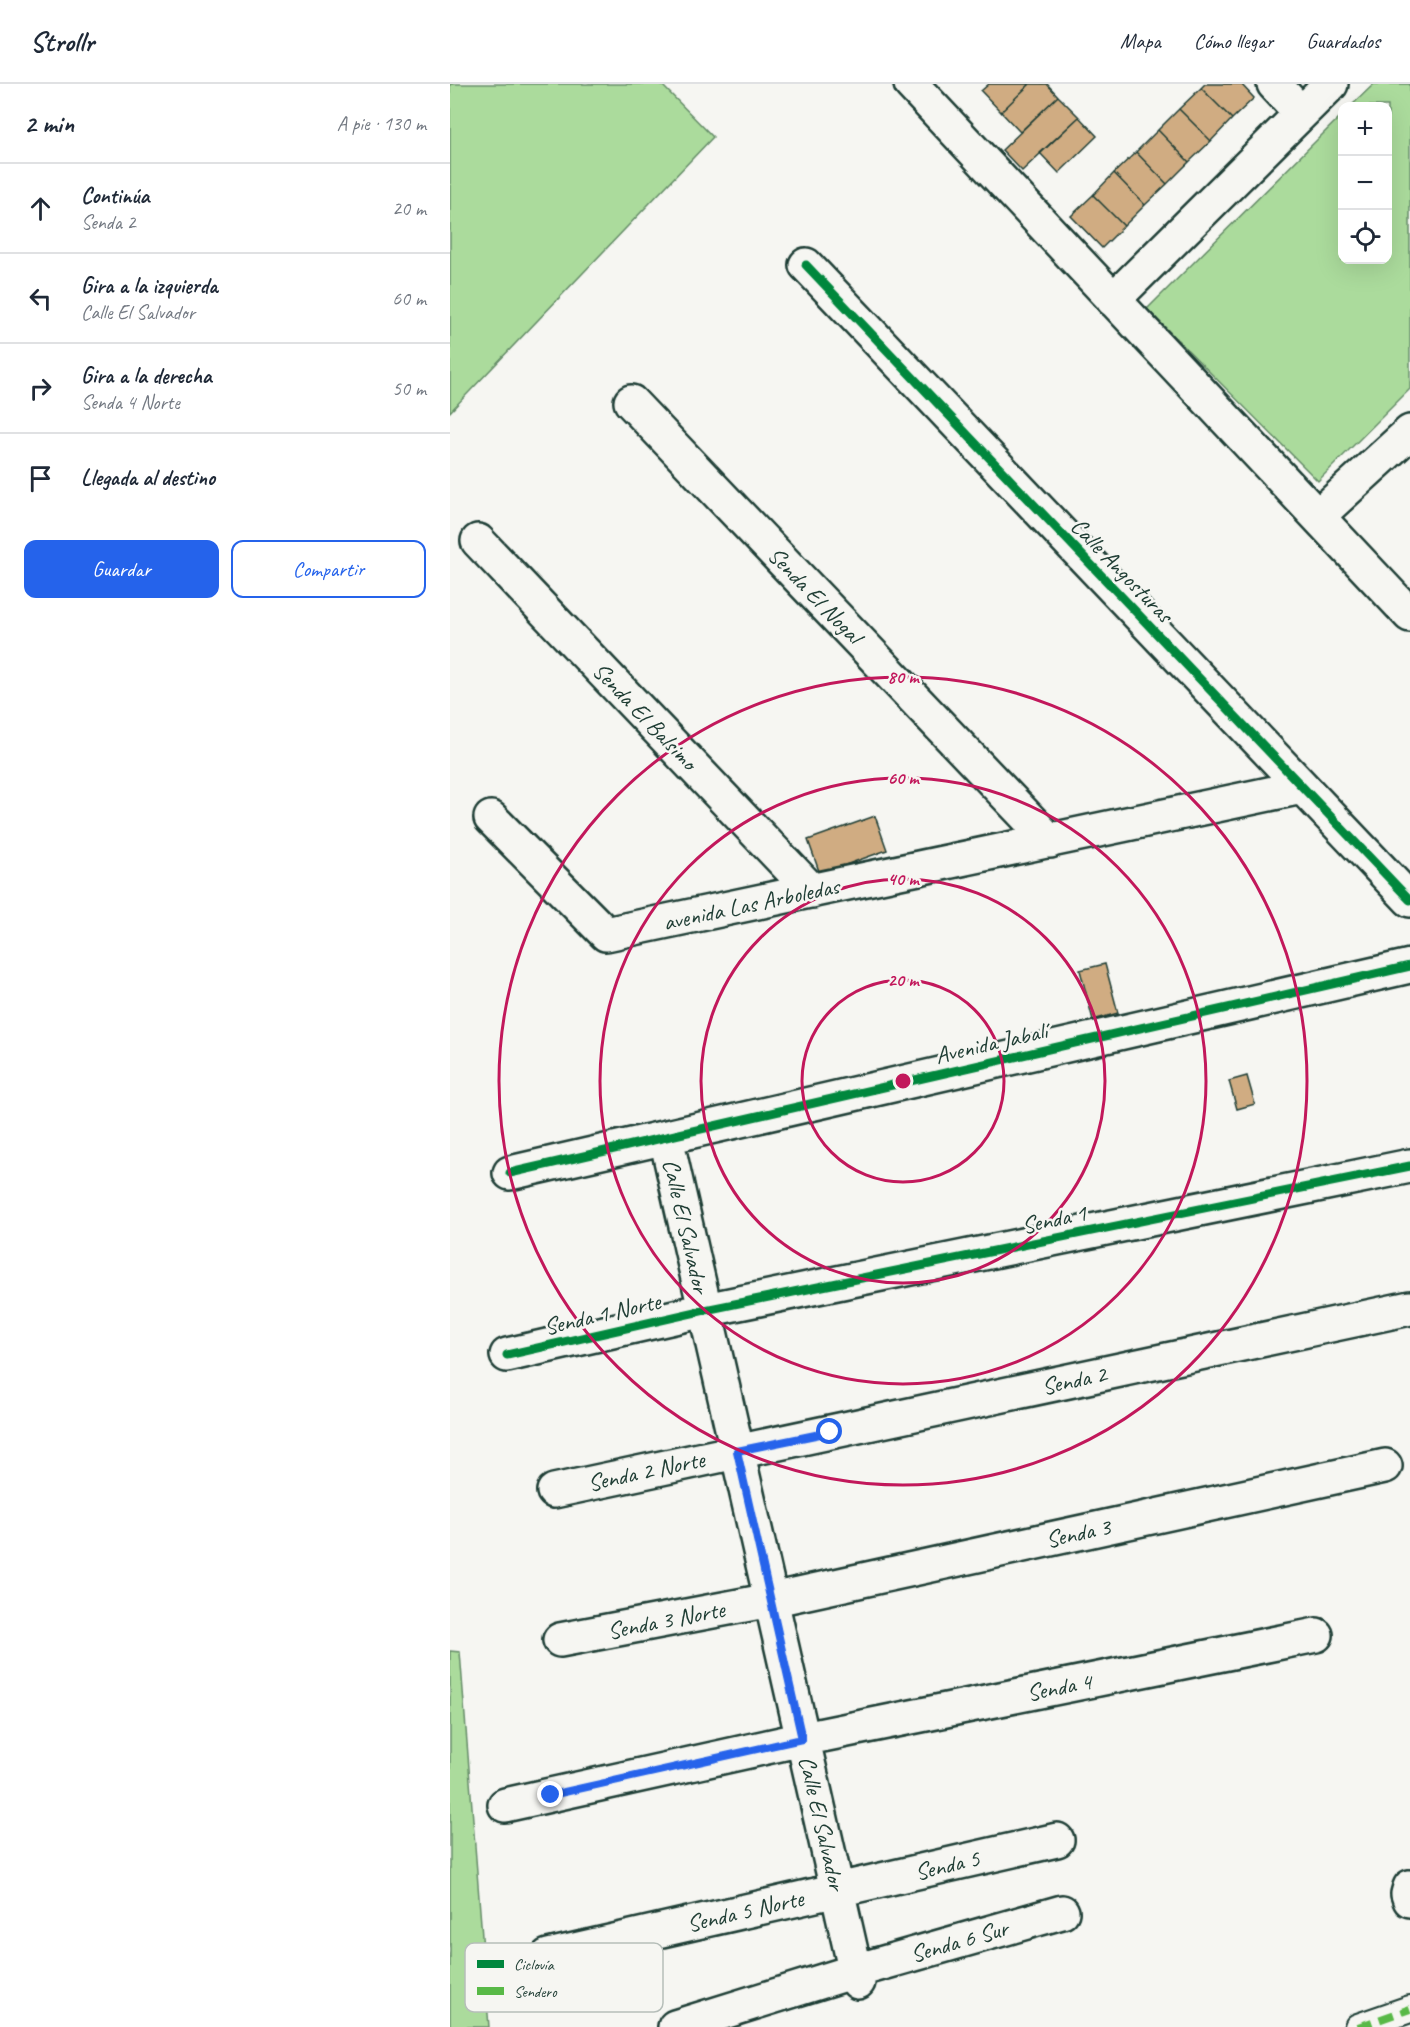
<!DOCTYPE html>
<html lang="es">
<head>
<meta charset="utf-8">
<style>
	:root { --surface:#fff; --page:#f6f6f7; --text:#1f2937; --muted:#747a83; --line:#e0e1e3; --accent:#2563eb }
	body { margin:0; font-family:Caveat,sans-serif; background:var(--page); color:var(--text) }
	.controls { position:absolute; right:18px; top:18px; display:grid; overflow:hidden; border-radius:12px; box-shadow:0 6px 24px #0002 }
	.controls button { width:54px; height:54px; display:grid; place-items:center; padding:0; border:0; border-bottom:2px solid var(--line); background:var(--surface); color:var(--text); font:30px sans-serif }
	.stop { position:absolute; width:18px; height:18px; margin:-14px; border:4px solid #2563eb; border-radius:50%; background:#fff }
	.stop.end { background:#2563eb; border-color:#fff; box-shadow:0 2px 6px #0008 }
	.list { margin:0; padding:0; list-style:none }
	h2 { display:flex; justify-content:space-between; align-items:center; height:78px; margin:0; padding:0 24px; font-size:26px }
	h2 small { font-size:20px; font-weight:400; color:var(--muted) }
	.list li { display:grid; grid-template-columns:39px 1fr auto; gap:18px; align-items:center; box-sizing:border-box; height:90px; padding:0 24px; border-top:2px solid var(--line) }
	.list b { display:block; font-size:22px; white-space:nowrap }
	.list p { margin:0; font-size:20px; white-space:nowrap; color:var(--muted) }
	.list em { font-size:20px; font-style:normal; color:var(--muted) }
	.actions { display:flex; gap:12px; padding:18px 24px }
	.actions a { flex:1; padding:14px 0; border:2px solid var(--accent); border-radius:12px; text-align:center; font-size:21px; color:var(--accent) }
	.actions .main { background:var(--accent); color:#fff }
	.icon { flex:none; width:33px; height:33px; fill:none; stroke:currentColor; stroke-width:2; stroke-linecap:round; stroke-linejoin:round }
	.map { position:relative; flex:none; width:960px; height:1943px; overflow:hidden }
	header { display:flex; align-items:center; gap:36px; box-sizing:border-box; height:84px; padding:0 30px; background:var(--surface); border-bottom:2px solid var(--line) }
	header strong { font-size:28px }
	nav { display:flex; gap:33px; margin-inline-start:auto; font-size:21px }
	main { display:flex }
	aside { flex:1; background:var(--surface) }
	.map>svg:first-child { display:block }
</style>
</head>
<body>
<header>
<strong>Strollr</strong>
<nav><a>Mapa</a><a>Cómo llegar</a><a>Guardados</a></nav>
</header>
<main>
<aside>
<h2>2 min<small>A pie · 130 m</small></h2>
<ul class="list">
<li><svg class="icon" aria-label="ahead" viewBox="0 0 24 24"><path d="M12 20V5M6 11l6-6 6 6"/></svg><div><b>Continúa</b><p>Senda 2</p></div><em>20 m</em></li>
<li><svg class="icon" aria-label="left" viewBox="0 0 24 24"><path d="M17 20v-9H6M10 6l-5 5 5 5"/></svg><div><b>Gira a la izquierda</b><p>Calle El Salvador</p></div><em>60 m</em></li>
<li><svg class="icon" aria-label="right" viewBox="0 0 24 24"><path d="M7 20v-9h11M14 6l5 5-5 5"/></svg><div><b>Gira a la derecha</b><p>Senda 4 Norte</p></div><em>50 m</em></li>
<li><svg class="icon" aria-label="arrive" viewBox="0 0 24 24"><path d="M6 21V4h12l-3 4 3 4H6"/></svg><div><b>Llegada al destino</b></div></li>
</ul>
<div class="actions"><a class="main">Guardar</a><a>Compartir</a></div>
</aside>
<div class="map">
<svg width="960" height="1943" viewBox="0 0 960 1943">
	<rect width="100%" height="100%" fill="#f6f6f2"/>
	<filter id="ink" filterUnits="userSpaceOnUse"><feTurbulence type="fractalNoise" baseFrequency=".0167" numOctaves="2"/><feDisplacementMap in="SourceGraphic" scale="12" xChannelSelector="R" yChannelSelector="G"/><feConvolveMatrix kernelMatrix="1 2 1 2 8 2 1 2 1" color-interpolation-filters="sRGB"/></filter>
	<g filter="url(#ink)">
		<!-- green -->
		<path fill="#abdb9c" stroke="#658c68" stroke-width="1.5" d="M0 0H211L263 53 0 328Z
			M924 0H960V305L868 397 697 225 892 31V176H938V22H901Z
			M0 1567 10 1568 39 1943H0Z"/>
		<!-- building -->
		<path fill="#d0ac82" stroke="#1f3d34" stroke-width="1.5" d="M539 0H580L551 28 531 7Z
			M580 0H597L608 12 570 48 551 28Z
			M755 0H791L804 14 782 35 751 4Z
			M751 4 782 35 761 57 729 25Z
			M608 12 629 33 572 87 552 66Z
			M729 25 761 57 739 78 708 46Z
			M629 33 647 52 609 89 590 69Z
			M708 46 739 78 717 100 686 68Z
			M686 68 717 100 695 121 664 89Z
			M664 89 695 121 674 142 643 111Z
			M643 111 674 142 652 164 621 132Z
			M425 732 437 766 370 790 358 756Z
			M655 880 668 929 643 936 630 886Z
			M797 992 805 1020 787 1025 779 997Z"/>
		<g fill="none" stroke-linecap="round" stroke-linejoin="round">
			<!-- pedestrian casing -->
			<g stroke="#1f3d34" stroke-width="30">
				<path id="pedestrian" d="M908 1943 960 1925"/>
			</g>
			<!-- minor casing -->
			<g stroke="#1f3d34" stroke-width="38">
				<path id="minor" d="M461 0 960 531
					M824 0 851 29
					M356 181 960 816
					M663 216 881 0
					M181 318 600 757
					M868 432 960 348
					M28 457 362 807
					M41 734 156 850 852 703
					M216 1054 408 1898
					M60 1089 960 882
					M57 1271 255 1226 960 1082
					M104 1407 960 1224
					M110 1556 321 1516 935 1382
					M55 1721 353 1655 866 1551
					M960 1803 958 1810 960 1816
					M98 1872 607 1756
					M225 1943 405 1887 612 1828"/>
			</g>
			<!-- pedestrian -->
			<use href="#pedestrian" stroke="#f6f6f2" stroke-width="26"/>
			<!-- minor -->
			<use href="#minor" stroke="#f6f6f2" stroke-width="33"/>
			<!-- quiet -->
			<path stroke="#58b947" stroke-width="8" stroke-dasharray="15 8" stroke-linecap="butt" d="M908 1943 960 1925"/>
			<!-- cycleway casing -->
			<g stroke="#f6f6f2" stroke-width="13">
				<path id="cycleway" d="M356 181 960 816
					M60 1089 960 882
					M57 1271 255 1226 960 1082"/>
			</g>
			<!-- cycleway -->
			<use href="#cycleway" stroke="#00873e" stroke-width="9"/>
		</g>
	</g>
	<g fill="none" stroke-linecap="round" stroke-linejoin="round" filter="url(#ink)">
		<!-- route -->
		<path stroke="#2563eb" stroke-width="8" d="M101 1711 352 1655 287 1367 380 1348"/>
	</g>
	<!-- distance rings -->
	<g fill="none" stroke="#c2185b" stroke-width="3">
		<circle cx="453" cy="997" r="101"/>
		<circle cx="453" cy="997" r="202"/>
		<circle cx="453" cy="997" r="303"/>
		<circle cx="453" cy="997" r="404"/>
	</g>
	<g text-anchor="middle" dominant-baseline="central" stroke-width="5" stroke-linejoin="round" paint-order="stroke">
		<!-- street labels -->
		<g font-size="24" fill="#1f3d34" stroke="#f6f6f2">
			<text transform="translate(672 486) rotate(46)">Calle Angosturas</text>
			<text transform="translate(365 511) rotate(46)">Senda El Nogal</text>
			<text transform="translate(195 632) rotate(46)">Senda El Balsimo</text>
			<text transform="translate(301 820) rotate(-12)">avenida Las Arboledas</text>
			<text transform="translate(541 959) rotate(-13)">Avenida Jabalí</text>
			<text transform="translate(604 1135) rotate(-12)">Senda 1</text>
			<text transform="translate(236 1142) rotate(77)">Calle El Salvador</text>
			<text transform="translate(152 1230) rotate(-13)">Senda 1 Norte</text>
			<text transform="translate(624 1296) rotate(-12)">Senda 2</text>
			<text transform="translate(196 1387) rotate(-12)">Senda 2 Norte</text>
			<text transform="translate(628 1449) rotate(-12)">Senda 3</text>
			<text transform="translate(216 1536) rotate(-11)">Senda 3 Norte</text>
			<text transform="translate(609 1603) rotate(-11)">Senda 4</text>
			<text transform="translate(372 1739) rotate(77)">Calle El Salvador</text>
			<text transform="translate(497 1781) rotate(-13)">Senda 5</text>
			<text transform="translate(295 1827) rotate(-13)">Senda 5 Norte</text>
			<text transform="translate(509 1857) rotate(-16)">Senda 6 Sur</text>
		</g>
	</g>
	<!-- legend -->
	<rect x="15" y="1859" width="198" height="69" rx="9" fill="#f6f6f2" stroke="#b6beb9" stroke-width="1.5"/>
	<rect x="27" y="1876" width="27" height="8" fill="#00873e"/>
	<rect x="27" y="1903" width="27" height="8" fill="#58b947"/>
	<g font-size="16" fill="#1f3d34">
		<text x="64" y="1886">Ciclovía</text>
		<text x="64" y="1913">Sendero</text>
	</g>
	<circle cx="453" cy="997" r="9" fill="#c2185b" stroke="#f6f6f2" stroke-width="3"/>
	<g font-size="18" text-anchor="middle" font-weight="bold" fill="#c2185b" stroke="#f6f6f2" stroke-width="5" stroke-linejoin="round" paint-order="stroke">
		<text x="453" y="599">80 m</text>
		<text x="453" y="700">60 m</text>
		<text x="453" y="801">40 m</text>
		<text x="453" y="902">20 m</text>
	</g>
</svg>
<div class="controls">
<button>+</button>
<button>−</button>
<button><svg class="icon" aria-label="locate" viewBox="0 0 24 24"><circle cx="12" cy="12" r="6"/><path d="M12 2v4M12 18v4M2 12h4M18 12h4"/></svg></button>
</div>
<div class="stop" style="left:380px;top:1348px"></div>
<div class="stop end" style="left:101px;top:1711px"></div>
</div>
</main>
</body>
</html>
